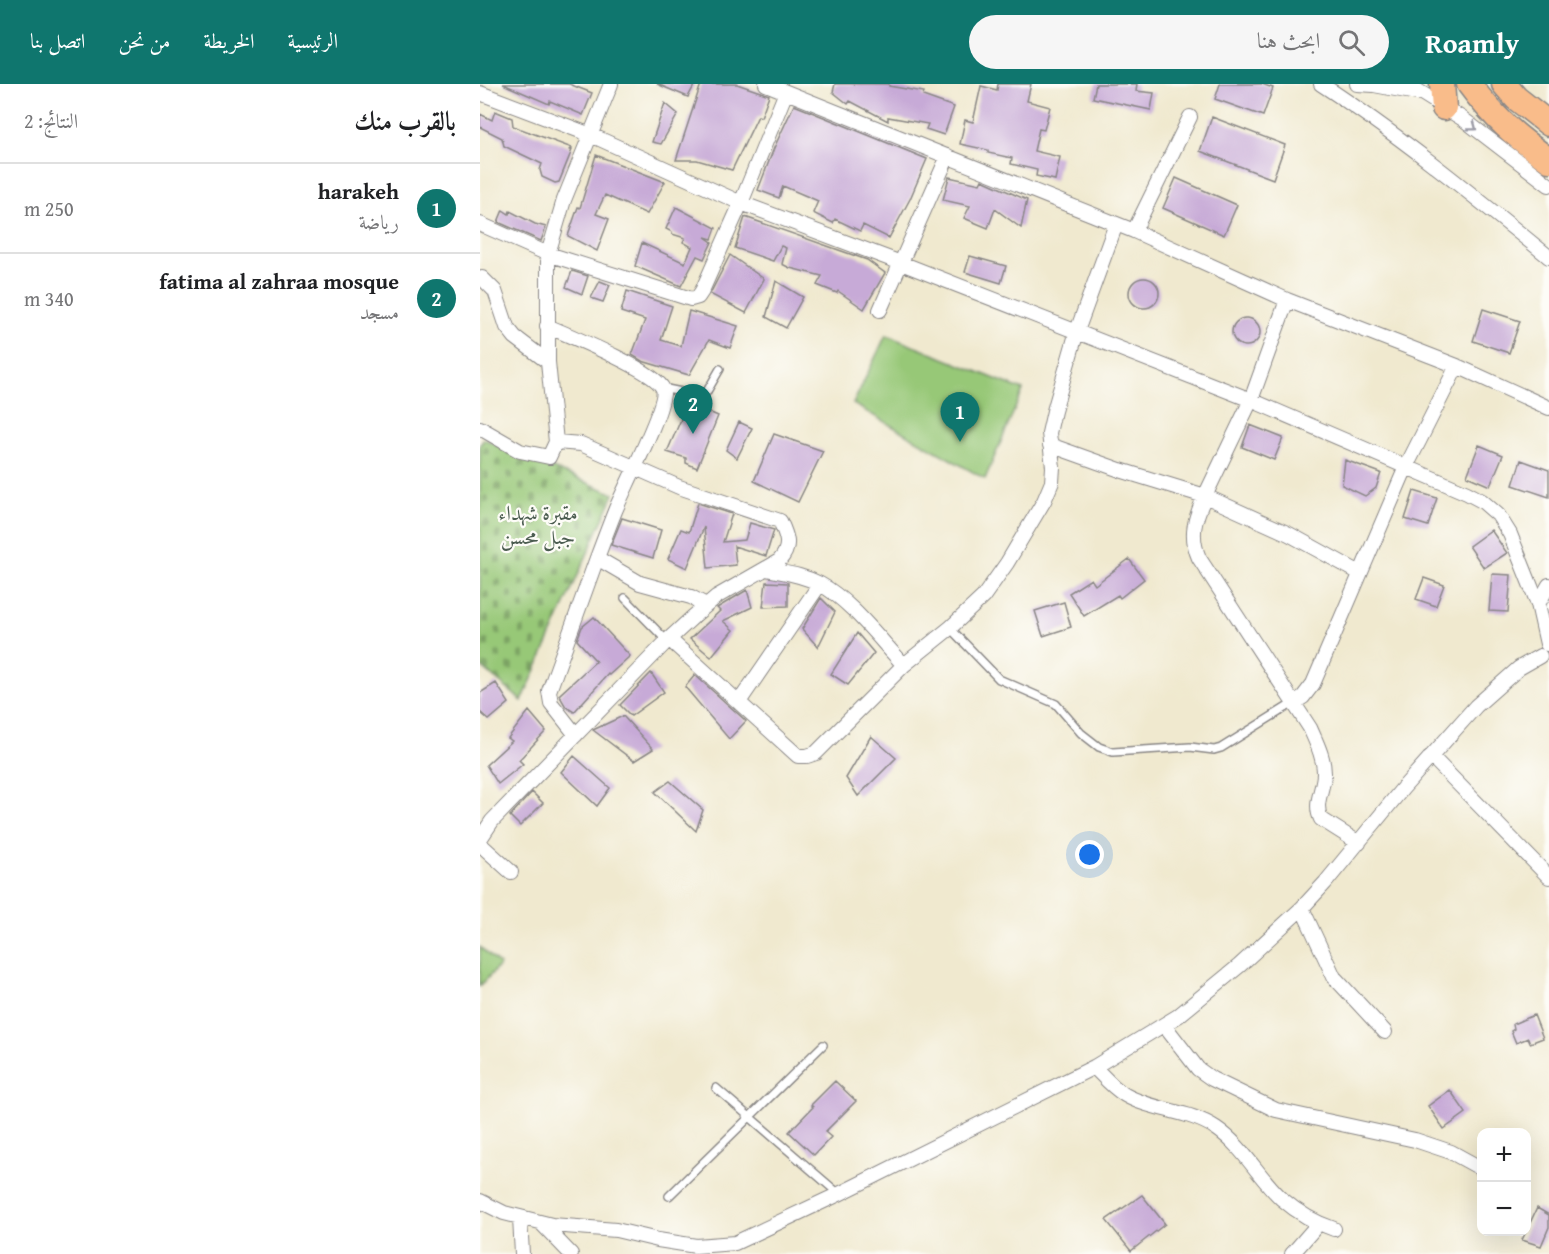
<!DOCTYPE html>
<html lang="ar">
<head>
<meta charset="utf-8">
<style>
	:root { --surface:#fff; --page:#f6f6f6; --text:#202124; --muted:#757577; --line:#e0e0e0; --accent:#0f766e }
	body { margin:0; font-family:"Gentium Book Plus",Amiri,serif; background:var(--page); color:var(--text); direction:rtl }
	.controls { position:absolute; right:18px; bottom:18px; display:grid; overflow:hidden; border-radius:12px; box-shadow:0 6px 24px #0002 }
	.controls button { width:54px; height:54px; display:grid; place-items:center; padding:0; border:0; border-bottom:2px solid var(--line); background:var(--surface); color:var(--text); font:30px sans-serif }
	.you { position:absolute; left:610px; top:771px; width:21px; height:21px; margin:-15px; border:4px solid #fff; border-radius:50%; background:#1a73e8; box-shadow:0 0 0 9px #1a73e833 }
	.badge { display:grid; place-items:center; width:39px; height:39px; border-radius:50%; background:var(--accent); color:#fff; font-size:20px; font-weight:700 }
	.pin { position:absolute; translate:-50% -50px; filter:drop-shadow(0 2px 3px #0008) }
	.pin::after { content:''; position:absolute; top:32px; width:21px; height:18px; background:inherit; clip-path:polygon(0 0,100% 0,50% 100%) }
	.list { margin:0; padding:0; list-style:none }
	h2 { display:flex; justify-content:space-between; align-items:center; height:78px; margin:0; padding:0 24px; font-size:26px }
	h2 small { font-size:20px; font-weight:400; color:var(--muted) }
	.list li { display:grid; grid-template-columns:39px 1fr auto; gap:18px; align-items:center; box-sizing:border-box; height:90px; padding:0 24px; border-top:2px solid var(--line) }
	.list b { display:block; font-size:22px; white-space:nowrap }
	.list p { margin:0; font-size:20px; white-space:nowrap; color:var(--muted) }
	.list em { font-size:20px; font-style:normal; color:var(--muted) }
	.icon { flex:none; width:33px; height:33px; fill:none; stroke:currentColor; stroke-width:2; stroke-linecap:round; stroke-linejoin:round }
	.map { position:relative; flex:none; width:1069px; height:1170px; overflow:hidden; direction:ltr }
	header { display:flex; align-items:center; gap:36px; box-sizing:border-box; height:84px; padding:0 30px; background:var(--accent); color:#fff }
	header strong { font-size:28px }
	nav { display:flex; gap:33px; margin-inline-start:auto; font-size:21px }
	.search { width:420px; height:54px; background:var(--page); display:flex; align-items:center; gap:15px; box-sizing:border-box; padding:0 21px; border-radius:33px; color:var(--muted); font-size:22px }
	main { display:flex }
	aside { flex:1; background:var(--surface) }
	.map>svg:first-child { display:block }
</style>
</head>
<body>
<header>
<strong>Roamly</strong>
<div class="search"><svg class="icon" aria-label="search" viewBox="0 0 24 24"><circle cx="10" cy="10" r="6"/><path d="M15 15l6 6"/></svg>ابحث هنا</div>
<nav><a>الرئيسية</a><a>الخريطة</a><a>من نحن</a><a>اتصل بنا</a></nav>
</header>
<main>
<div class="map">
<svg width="1069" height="1170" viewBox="0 0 1069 1170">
	<defs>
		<pattern id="cemetery-stones" width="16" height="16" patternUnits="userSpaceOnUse" patternTransform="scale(1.5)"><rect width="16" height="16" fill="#97c877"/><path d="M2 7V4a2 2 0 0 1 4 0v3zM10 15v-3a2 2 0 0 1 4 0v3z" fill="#7ba263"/></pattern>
	</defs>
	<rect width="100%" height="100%" fill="#fdfcf7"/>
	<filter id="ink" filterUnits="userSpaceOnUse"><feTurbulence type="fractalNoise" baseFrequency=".0167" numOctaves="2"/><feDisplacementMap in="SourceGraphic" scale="12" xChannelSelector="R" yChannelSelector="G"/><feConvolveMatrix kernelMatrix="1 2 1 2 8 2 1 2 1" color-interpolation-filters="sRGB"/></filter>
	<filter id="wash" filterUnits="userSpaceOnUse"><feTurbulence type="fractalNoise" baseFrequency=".008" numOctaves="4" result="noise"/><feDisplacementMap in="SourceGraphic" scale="24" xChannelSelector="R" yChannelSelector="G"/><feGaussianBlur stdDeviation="1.35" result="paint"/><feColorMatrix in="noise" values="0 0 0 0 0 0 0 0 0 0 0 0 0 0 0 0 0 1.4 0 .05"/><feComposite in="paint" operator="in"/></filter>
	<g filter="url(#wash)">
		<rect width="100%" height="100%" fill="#f0e9cf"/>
		<!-- cemetery -->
		<path fill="url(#cemetery-stones)" stroke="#5c7559" stroke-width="1.5" d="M4 355 134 410 42 617 0 582V361Z"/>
		<!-- green -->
		<path fill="#97c877" stroke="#5c7559" stroke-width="1.5" d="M406 251 543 306 505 395 373 320Z
			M0 863 20 881 0 902Z"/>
		<g id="blocks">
			<!-- building -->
			<path fill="#c7aad7" d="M23 0H89L112 9 103 31 70 17 69 20Z
				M177 0H215L208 13Z
				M221 0H257L289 11 281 33 278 32 252 86 217 76H196Z
				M355 0H409V2L444 8 443 12 474 23 464 51 446 45 448 40 408 33V37L370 17 368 20 353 8Z
				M518 0H551L547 17 570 23 564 46 559 45 554 67 580 73 575 96 556 92 557 86 531 80 532 74 508 69V66L480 60 485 36 493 38 501 2 517 6Z
				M616 0H657L656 7 674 9 671 26 613 14Z
				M740 0H782L793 4 783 32 735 15Z
				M185 19 198 30 181 60 172 58Z
				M314 21 447 75 430 115 409 154 383 141 380 147 355 135 353 139 333 129 338 117 303 102 299 114 278 106 294 64Z
				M15 27 32 34 33 42 92 64 90 66H92L79 98 75 99 62 93 60 86 62 80 24 62 22 54 0 43V30L12 36Z
				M732 33 805 61 793 95 720 67Z
				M116 71 185 98 167 130 125 111 116 130 129 135 117 167 88 152 98 123 100 124Z
				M469 93 500 100 502 96 547 116 541 144 515 125 508 144 484 134 490 122 463 116Z
				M696 94 757 121 744 151 683 124Z
				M196 123 236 144 232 155 225 153 232 158 224 175 217 172 201 202 155 182 162 159 205 179 212 163 203 158 205 154 192 150V148L186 145Z
				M23 126 29 130 30 127 55 140 66 143 61 157 18 138Z
				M265 133 387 176 405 189 384 225 358 207 357 209 337 201 342 192 310 184 302 180 306 164 301 162 293 177 255 164Z
				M250 171 284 195 266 229 230 210Z
				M490 172 526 182 521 199 485 188Z
				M92 187 108 192 102 210 86 203Z
				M649 209a15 15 0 1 1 30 0a15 15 0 1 1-30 0Z
				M120 197 130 201 123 218 111 214Z
				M296 197 323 213 306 244 286 233Z
				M147 207 192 222 181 256 201 262 209 227 258 242 250 264 229 256 209 291 162 277 152 271 165 236 141 228Z
				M1003 225 1040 237 1029 269 993 257Z
				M752 248a14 14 0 1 1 28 0a14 14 0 1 1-28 0Z
				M208 319 238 332 217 384 206 379V374L187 368Z
				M259 338 272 344 257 374 246 366Z
				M770 341 803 354 794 376 762 363Z
				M294 350 343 367 318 418 274 397Z
				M999 361 1023 371 1010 402 987 392Z
				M865 376 901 389 896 404 885 412 862 401Z
				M1041 376 1069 386V413L1033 401Z
				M934 407 957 414 948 442 925 435Z
				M218 419 252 430 243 458 265 456 270 439 294 446 286 472 254 462 256 481 228 484 224 443 207 484 188 475 201 445 209 448Z
				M142 434 181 446 173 474 131 461Z
				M1011 446 1027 469 1004 484 989 462Z
				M649 475 664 495 640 514 638 511 604 532 589 509 611 495 615 501Z
				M1012 490 1031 491 1028 528 1009 527Z
				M944 494 964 501 956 522 936 515Z
				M286 498 308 499V522L283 523Z
				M267 506 272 523 243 537 253 546 231 573 210 555 240 527 237 524Z
				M341 514 355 528 338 563 322 545Z
				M584 518 591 543 563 552 555 527Z
				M114 533 150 572 129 591 128 590 94 628 86 623 79 611 116 577 97 556 102 543Z
				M377 549 394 569 368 601 351 590Z
				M171 589 184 608 151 632 140 621Z
				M215 591 266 637 249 655 205 603Z
				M16 599 29 619 9 636 0 628V609Z
				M49 627 66 647 39 676 43 680 18 700 6 681 32 657 28 654Z
				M143 632 173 665 154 677 113 646Z
				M391 652 416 674 378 712 366 694Z
				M94 672 130 704 117 722 81 688Z
				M190 697 223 726 216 747 175 708Z
				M52 708 63 719 40 742 30 732Z
				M1054 931 1063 954 1050 959 1048 954 1036 959 1031 947 1034 945 1033 940Z
				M355 997 376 1017 345 1048 351 1053 334 1071 309 1048 333 1023 331 1021Z
				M970 1006 986 1029 964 1045 948 1022Z
				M662 1111 685 1140 651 1167 626 1136Z
				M1057 1124 1069 1131V1143L1061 1162 1042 1156Z"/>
		</g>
	</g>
	<g filter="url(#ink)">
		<use href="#blocks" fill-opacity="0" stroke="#898685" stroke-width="1.5"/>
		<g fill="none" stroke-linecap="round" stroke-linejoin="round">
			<!-- lane casing -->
			<g stroke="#898685" stroke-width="10">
				<path id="lane" d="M182 304 221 312 226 309 240 285
					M145 514 187 557
					M470 544 519 595 576 620 601 649 619 663 633 668 710 663 734 666 741 664 815 618
					M236 1004 359 1110
					M189 1112 343 961"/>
			</g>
			<!-- street casing -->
			<g stroke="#898685" stroke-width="16">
				<path id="street" d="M286 0 654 147 807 216 977 282 1069 324
					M841 0C921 52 995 113 1069 173
					M877 0 894 1 937 9
					M927 0 983 35 1069 101
					M0 9 111 51 261 119 421 179 771 316 987 409 1002 417 1018 431 1030 450 1058 520 1067 560
					M0 140 68 170 211 215 218 213 222 207 261 119 306 8
					M654 147 710 33
					M2 194 15 207 27 243 35 253 68 278
					M807 216 771 316 725 412 809 450 880 489
					M400 226 468 72
					M67 242C88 251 176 287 183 305 188 319 143 407 135 427 129 442 123 458 117 474L160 499 211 513 226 521
					M0 344 40 367 69 373 76 358 101 360 199 403 300 437C307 452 312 463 299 477L236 513 214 532 189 555 12 737 0 755
					M76 358 68 278V170L84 116 131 0
					M570 361 640 386 725 412C715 434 709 451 719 474L830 644C836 658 844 673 844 689 844 705 833 719 841 735L879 759
					M286 485C305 489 323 491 340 500 370 516 400 556 424 581
					M1058 520 1069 501
					M189 555 318 672H327L336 669 424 581 470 544 503 513 527 479 564 417 572 398 573 383 569 349 574 327 597 247 636 140
					M259 618 340 500
					M815 618 823 613 833 600 926 383 977 282
					M96 651 71 619 69 607 117 474
					M951 672 1069 793
					M0 760 31 788
					M822 824 854 893 905 948
					M684 941 718 985 732 995 796 1026 935 1056 971 1068 1002 1085
					M614 983C624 993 633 1004 645 1011 673 1027 709 1026 736 1044 764 1063 778 1093 802 1115 817 1128 836 1139 854 1145
					M0 1117 24 1129 72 1141 136 1146 178 1156 216 1162 255 1159 359 1110 614 983 698 932 759 882 822 824 845 799 923 704 996 622 1039 584 1060 572
					M40 1134 42 1170
					M61 1139 91 1170
					M812 1170 839 1139"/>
			</g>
			<!-- highway casing -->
			<g stroke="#898685" stroke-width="27">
				<path id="highway" d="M962 0 964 24
					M989 0C1014 34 1035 52 1069 76
					M1024 0 1036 14 1069 40"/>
			</g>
			<!-- lane -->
			<use href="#lane" stroke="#fff" stroke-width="7"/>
			<!-- street -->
			<use href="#street" stroke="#fff" stroke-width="14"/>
			<!-- highway -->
			<use href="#highway" stroke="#f9bc8a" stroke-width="24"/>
		</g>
		<!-- one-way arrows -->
		<defs><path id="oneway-chevron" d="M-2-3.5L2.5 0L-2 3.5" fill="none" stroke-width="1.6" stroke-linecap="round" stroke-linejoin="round" transform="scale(1.5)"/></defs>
		<use stroke="#9c9ca7" href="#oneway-chevron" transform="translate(993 43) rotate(37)"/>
	</g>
	<g text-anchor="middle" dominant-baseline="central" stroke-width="4.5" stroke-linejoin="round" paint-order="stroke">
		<!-- park labels -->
		<g font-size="21" fill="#4b5c50" stroke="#fdfcf7">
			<text x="58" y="428">مقبرة شهداء<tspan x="58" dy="24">جبل محسن</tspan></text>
		</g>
	</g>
</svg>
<div class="controls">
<button>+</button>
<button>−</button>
</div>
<div class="you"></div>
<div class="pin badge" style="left:480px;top:358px">1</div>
<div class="pin badge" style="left:213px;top:350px">2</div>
</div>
<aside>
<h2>بالقرب منك<small>النتائج: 2</small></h2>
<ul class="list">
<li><span class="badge">1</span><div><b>harakeh</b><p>رياضة</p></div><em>250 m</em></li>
<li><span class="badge">2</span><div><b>fatima al zahraa mosque</b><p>مسجد</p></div><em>340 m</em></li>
</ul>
</aside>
</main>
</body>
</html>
